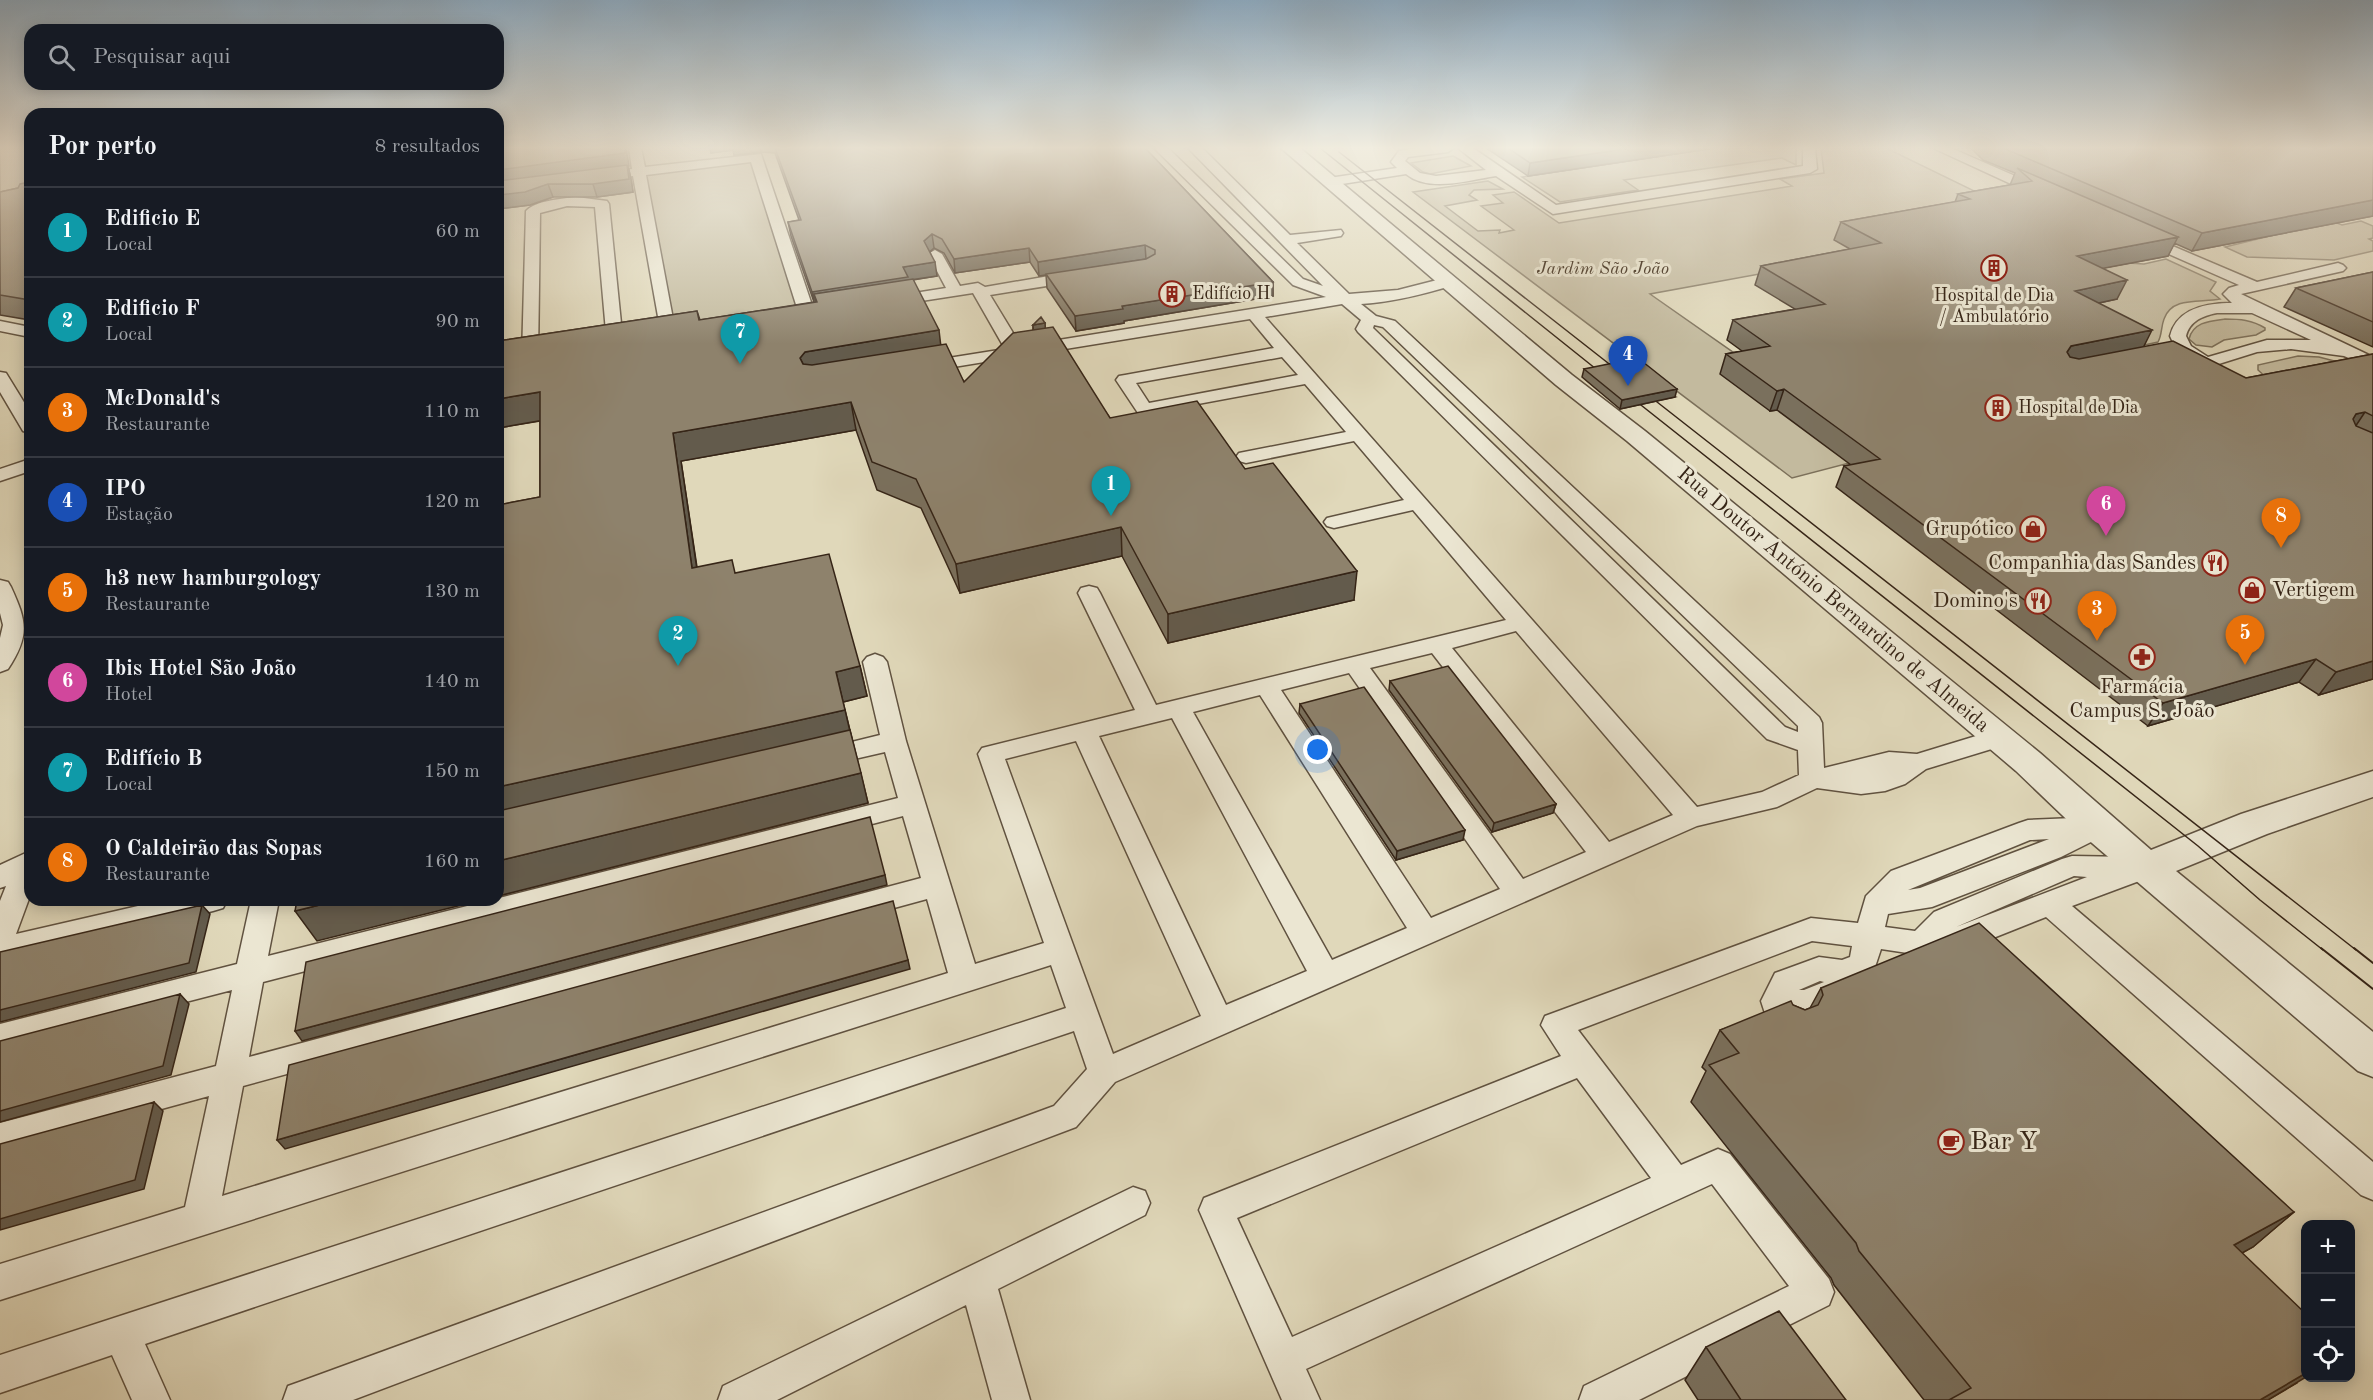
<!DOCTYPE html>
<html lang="pt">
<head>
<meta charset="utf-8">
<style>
	:root { --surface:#171b24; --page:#20242c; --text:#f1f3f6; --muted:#9ea1a6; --line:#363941; --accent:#1a73e8 }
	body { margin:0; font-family:"Old Standard TT",serif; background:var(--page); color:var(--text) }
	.controls { position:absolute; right:18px; bottom:18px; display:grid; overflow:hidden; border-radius:12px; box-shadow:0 3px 15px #0003 }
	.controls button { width:54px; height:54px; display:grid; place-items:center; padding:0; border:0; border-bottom:2px solid var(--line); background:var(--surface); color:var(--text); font:30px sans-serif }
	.you { position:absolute; left:1318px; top:750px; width:21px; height:21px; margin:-15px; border:4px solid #fff; border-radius:50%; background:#1a73e8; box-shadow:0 0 0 9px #1a73e833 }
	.badge { display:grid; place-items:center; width:39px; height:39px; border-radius:50%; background:var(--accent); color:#fff; font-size:20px; font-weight:700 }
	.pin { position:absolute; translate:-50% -50px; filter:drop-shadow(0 2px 3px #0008) }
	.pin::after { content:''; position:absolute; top:32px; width:21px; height:18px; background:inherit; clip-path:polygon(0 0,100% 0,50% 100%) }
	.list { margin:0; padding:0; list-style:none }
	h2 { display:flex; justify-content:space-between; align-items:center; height:78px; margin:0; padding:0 24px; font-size:26px }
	h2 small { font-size:20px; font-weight:400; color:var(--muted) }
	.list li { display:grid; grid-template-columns:39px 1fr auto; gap:18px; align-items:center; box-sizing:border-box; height:90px; padding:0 24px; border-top:2px solid var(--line) }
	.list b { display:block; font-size:22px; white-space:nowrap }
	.list p { margin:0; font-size:20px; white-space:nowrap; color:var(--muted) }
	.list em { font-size:20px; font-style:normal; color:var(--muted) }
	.icon { flex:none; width:33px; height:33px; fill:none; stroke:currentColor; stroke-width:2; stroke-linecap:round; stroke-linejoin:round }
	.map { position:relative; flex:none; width:2373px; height:1400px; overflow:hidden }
	.search { position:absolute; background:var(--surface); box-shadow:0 3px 15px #0003; left:24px; top:24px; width:480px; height:66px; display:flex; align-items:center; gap:15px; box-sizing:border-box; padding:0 21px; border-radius:18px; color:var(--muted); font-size:22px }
	.panel { position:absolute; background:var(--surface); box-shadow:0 3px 15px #0003; left:24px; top:108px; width:480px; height:798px; border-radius:18px }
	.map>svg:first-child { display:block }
</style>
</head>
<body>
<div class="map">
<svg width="2373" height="1400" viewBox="0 0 2373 1400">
	<rect width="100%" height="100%" fill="#e0d8ba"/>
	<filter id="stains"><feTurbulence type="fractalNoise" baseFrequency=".00333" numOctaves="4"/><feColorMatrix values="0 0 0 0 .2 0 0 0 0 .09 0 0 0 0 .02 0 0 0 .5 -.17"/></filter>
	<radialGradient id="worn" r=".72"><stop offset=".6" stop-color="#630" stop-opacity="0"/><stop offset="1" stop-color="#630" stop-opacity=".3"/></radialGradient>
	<!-- green -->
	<path fill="#c3ba9e" stroke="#7c705a" stroke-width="1.5" d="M0 148H30V194L0 200Z
		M1715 148H1796V165L1782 158 1624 180 1638 190 1560 202 1522 177Z
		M1821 148H1886L1999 203 2068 275 2128 263 2144 264 2166 259 2216 282 2210 291 2220 299C2201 303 2172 296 2164 319 2161 327 2162 335 2158 342L2090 357 1820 263 1650 294 1880 455 1792 478 1413 192 1488 181 1503 189 1474 190 1469 195 1477 200 1445 206 1478 231 1500 230 1499 233 1514 230 1481 206 1503 203 1493 195 1514 192 1559 223 1792 186 1780 179 1824 173Z
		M1453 156 1471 166 1430 174 1423 172 1411 163Z
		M756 157 807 314 668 335 639 172Z
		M2312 213 2342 225 2361 221 2373 226V238L2369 239 2373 241V251L2334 260 2247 257 2225 247 2278 234Z
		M2225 319C2240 319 2252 320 2265 328V330L2256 335 2224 340 2212 347 2196 345 2189 339C2193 322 2210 321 2225 319Z
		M2298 356 2319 357 2346 364 2270 381 2258 370V365Z"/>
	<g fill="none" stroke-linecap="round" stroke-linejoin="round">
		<!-- lane casing -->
		<g stroke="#605240" stroke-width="3">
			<path id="lane" d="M629 148H641L645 167 761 154 815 314 813 317 807 319 799 314 751 162 646 175 676 335 668 340 662 339 633 176 598 181 591 177 598 173 632 169Z
				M1154 148H1168L1303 279 1323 286 1188 148H1202L1290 235 1341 230 1343 233 1341 236 1297 243 1349 294 1398 290 1449 277 1454 279 1457 282 1454 285C1424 294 1393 302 1361 304L1376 316 1395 321 1819 717 1822 723 1824 768 1889 752 1917 754 1999 729 2008 732 2011 738 2008 744 1926 769 1905 784 1885 791 1861 794 1817 788 1777 807 1697 826 1115 1082 1076 1127 353 1400H283L288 1386 302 1381 1054 1106 1087 1069 1074 1031 145 1344 170 1400H132L112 1355 0 1393V1355L1066 1008 1051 965 0 1300V1264L185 1207 209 1096 0 1153V1123L216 1066 232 990 0 1050V1024L237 964 251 900H279L268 956 898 798 885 752 824 766 815 763 811 757 815 751 880 735 863 662 867 657 875 654 883 657 887 662 906 741 975 964 1044 943 978 754 982 748 1135 710 1078 593 1081 588 1089 586 1097 588 1100 593 1156 705 1506 620 1413 510 1334 528 1327 526 1324 522 1327 518 1404 500 1354 441 1246 463 1239 461 1236 457 1239 453 1346 432 1305 384 1144 414 1138 413 1116 380 1119 376 1125 375 1274 348 1250 319 923 372 917 371 914 367 917 363 1005 349 973 293 889 306 883 304 881 301 883 298 946 288 928 254 935 250 942 254 960 286 978 283 985 287 1078 271 1083 273 1086 276 1083 279 1078 281 990 295 1021 346 1326 297 1293 285ZM1342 304 1361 320 1356 329 1358 332 1767 739 1798 750 1799 775 1762 792 1697 807 1265 317ZM1374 325 1383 327 1798 726V732L1785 727 1373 328ZM1282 357 1298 375 1149 403 1136 383ZM1516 631 1673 815 1609 842 1452 648ZM1432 653 1586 852 1523 879 1370 668ZM1349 673 1500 889 1431 918 1281 690ZM1260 695 1407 928 1332 960 1193 712ZM1172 718 1307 971 1226 1005 1099 736ZM1076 741 1201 1016 1113 1054 1005 759ZM903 816 921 878 249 1057 263 982ZM927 899 948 973 222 1196 243 1086Z
				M1417 148H1454L1448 152 1408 157 1405 161 1420 173 1436 176 1486 170 1458 148H1473L1556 205 1803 166V148H1815L1817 169 1810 173 1553 214 1496 176C1469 180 1429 193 1406 174L1329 186 1322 182 1329 178 1397 168 1391 162 1399 151Z
				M1933 148H1951L2047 190 2049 193 2042 197 2037 196Z
				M576 197 607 201 609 204 623 343 615 348 607 343 595 207 567 206 540 213 538 357 536 361H524L522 357 526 211C537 200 561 199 576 197Z
				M2142 233 2257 282 2338 263 2343 265 2346 268 2343 271 2241 294 2373 357V368L2344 356 2291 349 2257 352 2206 368 2178 353 2170 336C2177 308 2206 303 2232 303L2223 294 2229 288 2239 285 2137 240 2135 237ZM2217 313H2252L2311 340H2267L2208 357 2191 346 2186 336C2190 321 2202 316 2217 313Z
				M0 321 30 327V337L0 331Z
				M0 372 6 373 30 412V433L23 431 0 392Z
				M30 459V471L0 481V469Z
				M0 580 8 582 11 587C27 622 30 635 8 669L0 672V638L3 625 0 613Z
				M2098 817 2107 820 2111 827 2107 834 2061 857 1932 907 1888 914 1885 927 1915 931 1934 912 2062 859 2072 856 2132 857C2141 859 2148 857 2158 860L2162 867 2158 874 2072 906 2373 1162V1200L2361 1195 2046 917 1963 950 1921 955 1881 949 1873 973 1855 981 1850 998 1805 1016 1795 1015 1800 1032 1796 1041 1785 1045 1774 1041 1761 1001 1775 973 1819 957 1842 960 1850 957 1852 946 1812 941 1578 1030 1681 1165 1718 1149 1730 1154 1829 1279 1834 1292 1829 1305 1639 1400H1579L1584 1386 1789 1286 1712 1184 1306 1369 1320 1400H1282L1199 1210 1204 1198 1561 1056 1541 1025 1545 1016 1811 918 1858 923 1866 896 1891 871 2019 823 2028 820ZM2049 839 1920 888 1908 890 2030 840ZM2074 876 2087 877 1956 927ZM1820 981 1824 982 1804 990H1799ZM1577 1078 1651 1178 1292 1337 1237 1218Z
				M30 851V896L16 934 164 900H227L223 908 213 911 0 961V901L6 886 0 888V865Z
				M1133 1187 1145 1191 1150 1203 1145 1215 998 1289 1030 1400H992L966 1305 777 1400H718L723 1386Z"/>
		</g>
		<!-- street casing -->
		<g stroke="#605240" stroke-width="3">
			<path id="street" d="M1281 148H1300L1572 375 1645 431 2040 753 2151 850 2241 814 2373 771V797L2267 834 2176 871 2373 1032V1077L2358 1071 2085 837 2016 771 1627 441 1556 385Z"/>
		</g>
		<!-- lane -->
		<use href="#lane" fill="#ebe6d2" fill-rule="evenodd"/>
		<!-- street -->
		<use href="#street" fill="#ebe6d2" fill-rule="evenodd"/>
		<!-- tram-far1 -->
		<path stroke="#362517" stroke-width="1.5" d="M1320 148 1606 377
			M1339 152 1622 374
			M1643 391 2356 950
			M1627 394 2198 846 2260 900 2323 950"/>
		<!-- tram -->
		<path stroke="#362517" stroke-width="2" d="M2321 948 2373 989
			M2354 948 2373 963"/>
	</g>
	<!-- wall -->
	<path fill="#7a705d" stroke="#362517" stroke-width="1.5" d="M498 148 629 166H628L631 179 633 192 597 197H553L530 205 498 209Z
		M710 148H1145L1273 282V296L1124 321V323L1076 331 1047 288 1046 275 1039 276 1030 262 955 273 944 253 934 248 930 252 937 276 913 280 941 345 964 382 1033 330V325L1045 323V328L1110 418 1245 469 1354 600 1168 643 1122 556 960 593 921 508 877 490 856 430 681 461 697 567 736 573 860 666 867 696 843 702 868 803 498 896V505L540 497V421L498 428V341L697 311 700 320 814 302 791 236 788 222 799 220 775 153 761 152 734 155 733 150 711 153Z
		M1486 148H1715L1528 176Z
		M1971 148H2373V216L2192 251 2174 243 2168 256 2103 268 2117 299 2099 303 2144 347 2246 378 2373 354V679L2319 695 2299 682 2148 726 1836 487 1844 466 1851 465 1777 410 1770 411 1720 374 1726 354 1742 351 1727 340 1733 320 1795 309 1755 285 1761 266 1850 249 1834 240 1841 222 1955 202 1958 194 2010 185 2015 173 1983 160Z
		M30 182V320L0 315V192L18 188Z
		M2373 272V347L2284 307 2296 288Z
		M1584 369 1675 397 1620 409 1582 377Z
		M1390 681 1556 804 1553 813 1492 832 1389 690Z
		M1300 704 1463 840 1396 860 1299 713Z
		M1821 988 2294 1212 2253 1247 2242 1253 2297 1383 2268 1400H1924L1834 1285 1831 1278 1691 1102 1706 1071 1702 1067 1720 1030 1793 1005 1805 1010 1810 1008Z
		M1706 1347 1846 1400H1698L1685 1380Z"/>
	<!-- shaded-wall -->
	<path fill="#635b4c" stroke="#362517" stroke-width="1.5" d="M626 148 629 166H628L631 179 633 192 597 197 593 184 498 183V170Z
		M710 148H733V150L711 153Z
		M733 148H760L761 152 734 155Z
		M1631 148H1715L1528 176 1530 163Z
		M548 184 553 197 530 205 498 209V195Z
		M2373 200V216L2192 251 2202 233Z
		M932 234 934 248 926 255 924 241Z
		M2178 237 2168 256 2068 275 2077 256Z
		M1145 245 1146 259 1039 276 1038 262Z
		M1029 248 1030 262 955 273 954 259Z
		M935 262 937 276 814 294 817 306H815L812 292 903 267Z
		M2127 280 2117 299 2066 310 2075 291Z
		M1273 282V296L1124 321V323L1076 331 1075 316 1122 306Z
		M1045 323 1046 339 1034 340 1033 325Z
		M939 330 942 356 811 379 800 358 805 352Z
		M2152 330 2142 350 2062 366 2067 352 2071 346Z
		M1677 389 1675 397 1620 409 1622 400Z
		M1784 389 1777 410 1770 411 1777 391Z
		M540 392 550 419 498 428V399Z
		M851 402 856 430 681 461 701 597 692 568 673 433Z
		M2365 412 2351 433 2342 435 2356 414Z
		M1121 527 1122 556 960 593 956 564Z
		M1357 571 1354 600 1168 643V614Z
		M2316 659 2299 682 2148 726 2163 703Z
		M2373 661V679L2319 695 2336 672Z
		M860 666 867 696 843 702 836 672Z
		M845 710 852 740 498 821V787Z
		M861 773 868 803 498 896V861Z
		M1556 804 1553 813 1492 832 1494 823Z
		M1465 830 1463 840 1396 860 1397 851Z
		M885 875 887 885 302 1041 295 1031Z
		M340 900H482L317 941 295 911Z
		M202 905 210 914 196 972 0 1022V1010Z
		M908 960 910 969 285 1149 277 1140Z
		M180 994 189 1004 171 1075 0 1122V1111Z
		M154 1102 163 1111 144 1189 0 1230V1219Z
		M2294 1212 2253 1247 2194 1279 2234 1245Z
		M2306 1373V1377L2268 1400H2260Z"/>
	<!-- building -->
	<path fill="#8e826c" stroke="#362517" stroke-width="1.5" d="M498 148H625V153L498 170Z
		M775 148H1145L1273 282 1122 306 1123 309 1075 316 1046 274 1146 259 1155 254V250L1145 245 1038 262 1029 248 954 259 942 239 932 234 924 241 935 262 903 267 908 277 812 292 788 222 801 220Z
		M1508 148H1631L1530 163Z
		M2003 148H2373V200L2202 233Z
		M627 165 629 179 593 184H548L525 192 498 195V181Z
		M2017 168 2178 237 2077 256 2127 280 2075 291 2152 330 2071 346 2067 352 2070 357 2079 359 2173 341 2246 378 2373 354V416L2365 412 2356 414 2353 419 2356 426 2373 433V661L2336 672 2316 659 2163 703 1844 466 1880 459 1784 389 1777 391 1726 354 1770 346 1733 320 1825 304 1761 266 1881 243 1841 222 1970 199 1958 194 2032 181Z
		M30 182V300L0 295V192L18 188 20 184Z
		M2373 272V322L2296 288Z
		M913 279 939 330 805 352 800 358 803 364 812 365 946 344 964 382 1013 333 1053 327 1110 418 1197 401 1245 469 1273 463 1357 571 1168 614 1121 527 956 564 916 479 872 462 851 402 673 433 692 568 732 560 735 573 829 554 860 666 836 672 845 710 498 787V505L540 497V392L498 399V341L697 311 699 320 817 302 814 294Z
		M1041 317 1045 323 1033 325Z
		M1638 358 1677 389 1622 400 1584 369Z
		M1448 666 1556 804 1494 823 1390 681Z
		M1364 687 1465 830 1397 851 1300 704Z
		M850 730 861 773 498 861V811Z
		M870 817 885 875 295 1031 306 962Z
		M297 900H340L295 911Z
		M893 901 908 960 277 1140 289 1065Z
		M202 905 189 963 0 1010V952Z
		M1979 923 2294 1212 2234 1245 2306 1314V1373L2260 1400H1949L1971 1388 1859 1251 1856 1243 1709 1065 1739 1053 1720 1030 1791 1001 1793 1005 1805 1010 1818 1005 1823 995 1821 988Z
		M180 994 163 1066 0 1111V1041Z
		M154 1102 135 1180 0 1219V1144Z
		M1779 1311 1846 1400H1741L1706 1347Z"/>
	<!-- sky -->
	<linearGradient id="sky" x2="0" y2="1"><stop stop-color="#8daac0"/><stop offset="0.43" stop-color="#f1ede0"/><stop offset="1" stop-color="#f1ede0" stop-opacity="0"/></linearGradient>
	<rect width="2373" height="344" fill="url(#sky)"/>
	<!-- icons -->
	<defs>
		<g id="building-ring" transform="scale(1.35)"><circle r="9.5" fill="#ebe6d2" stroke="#8f2418" stroke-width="1.5"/><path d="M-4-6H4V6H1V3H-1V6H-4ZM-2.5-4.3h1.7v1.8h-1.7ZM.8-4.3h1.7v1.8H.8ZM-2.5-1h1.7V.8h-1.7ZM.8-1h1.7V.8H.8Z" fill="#8f2418"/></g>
		<g id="shop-ring" transform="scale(1.35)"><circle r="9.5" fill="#ebe6d2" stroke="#8f2418" stroke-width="1.5"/><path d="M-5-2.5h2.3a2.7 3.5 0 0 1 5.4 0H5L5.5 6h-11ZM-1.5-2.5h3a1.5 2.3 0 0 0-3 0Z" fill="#8f2418"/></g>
		<g id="restaurant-ring" transform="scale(1.35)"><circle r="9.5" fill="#ebe6d2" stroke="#8f2418" stroke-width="1.5"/><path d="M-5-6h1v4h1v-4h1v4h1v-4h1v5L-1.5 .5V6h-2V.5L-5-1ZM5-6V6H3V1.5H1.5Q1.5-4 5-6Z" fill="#8f2418"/></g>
		<g id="pharmacy-ring" transform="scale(1.35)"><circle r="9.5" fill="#ebe6d2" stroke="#8f2418" stroke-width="1.5"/><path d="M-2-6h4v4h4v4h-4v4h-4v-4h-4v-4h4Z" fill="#8f2418"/></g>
		<g id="cafe-ring" transform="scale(1.35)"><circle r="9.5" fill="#ebe6d2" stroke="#8f2418" stroke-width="1.5"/><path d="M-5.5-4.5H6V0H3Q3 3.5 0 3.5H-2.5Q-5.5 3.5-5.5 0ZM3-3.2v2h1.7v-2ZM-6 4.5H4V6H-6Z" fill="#8f2418"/></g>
	</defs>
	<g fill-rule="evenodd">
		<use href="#building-ring" x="1994" y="268"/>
		<use href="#building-ring" x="1172" y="294"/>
		<use href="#building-ring" x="1998" y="408"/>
		<use href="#shop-ring" x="2033" y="529"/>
		<use href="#restaurant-ring" x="2215" y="563"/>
		<use href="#shop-ring" x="2252" y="590"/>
		<use href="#restaurant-ring" x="2038" y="601"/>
		<use href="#pharmacy-ring" x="2142" y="657"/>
		<use href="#cafe-ring" x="1951" y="1142"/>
	</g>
	<g text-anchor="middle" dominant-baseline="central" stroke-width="6" stroke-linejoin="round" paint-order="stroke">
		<!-- far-park labels -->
		<g font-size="18" font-style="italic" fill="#594a39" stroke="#ebe6d2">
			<text x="1603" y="269">Jardim São João</text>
		</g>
		<!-- far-poi labels -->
		<g font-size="18" fill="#362517" stroke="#ebe6d2" text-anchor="start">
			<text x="1192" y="294">Edifício H</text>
			<text x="1994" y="296" text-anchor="middle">Hospital de Dia<tspan x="1994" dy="21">/ Ambulatório</tspan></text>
			<text x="2018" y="408">Hospital de Dia</text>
		</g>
		<!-- poi labels -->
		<g font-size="21" fill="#362517" stroke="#ebe6d2" text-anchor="end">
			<text x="2014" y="529">Grupótico</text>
			<text x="2196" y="563">Companhia das Sandes</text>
			<text x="2272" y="590" text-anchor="start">Vertigem</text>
			<text x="2018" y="601">Domino's</text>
			<text x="2142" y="687" text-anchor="middle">Farmácia<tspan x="2142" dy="24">Campus S. João</tspan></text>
		</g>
		<!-- street labels -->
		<g font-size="21" fill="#362517" stroke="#ebe6d2">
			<text transform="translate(1833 600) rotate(40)">Rua Doutor António Bernardino de Almeida</text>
		</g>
		<!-- near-poi labels -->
		<g font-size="26" fill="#362517" stroke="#ebe6d2" text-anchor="start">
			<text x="1970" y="1142">Bar Y</text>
		</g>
	</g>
	<rect width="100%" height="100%" filter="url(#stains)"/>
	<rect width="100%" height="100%" fill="url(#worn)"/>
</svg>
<div class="controls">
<button>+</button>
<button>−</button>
<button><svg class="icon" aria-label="locate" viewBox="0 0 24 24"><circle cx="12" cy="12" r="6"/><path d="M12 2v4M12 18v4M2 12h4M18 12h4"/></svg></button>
</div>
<div class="you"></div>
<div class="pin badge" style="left:1111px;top:516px;background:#0f9aa8">1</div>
<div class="pin badge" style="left:678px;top:666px;background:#0f9aa8">2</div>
<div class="pin badge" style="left:2097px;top:641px;background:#e8710a">3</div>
<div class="pin badge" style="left:1628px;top:386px;background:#1a4fb4">4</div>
<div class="pin badge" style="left:2245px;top:665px;background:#e8710a">5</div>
<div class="pin badge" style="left:2106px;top:536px;background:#d1479c">6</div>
<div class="pin badge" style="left:740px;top:364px;background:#0f9aa8">7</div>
<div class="pin badge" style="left:2281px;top:548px;background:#e8710a">8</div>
<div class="search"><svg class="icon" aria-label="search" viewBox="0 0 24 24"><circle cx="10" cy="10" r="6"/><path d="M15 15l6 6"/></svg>Pesquisar aqui</div>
<section class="panel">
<h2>Por perto<small>8 resultados</small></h2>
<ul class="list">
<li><span class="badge" style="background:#0f9aa8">1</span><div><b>Edificio E</b><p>Local</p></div><em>60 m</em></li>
<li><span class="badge" style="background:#0f9aa8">2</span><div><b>Edificio F</b><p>Local</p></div><em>90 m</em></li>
<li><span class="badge" style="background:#e8710a">3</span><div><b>McDonald's</b><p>Restaurante</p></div><em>110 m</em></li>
<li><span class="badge" style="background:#1a4fb4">4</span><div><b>IPO</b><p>Estação</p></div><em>120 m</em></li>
<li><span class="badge" style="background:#e8710a">5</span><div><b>h3 new hamburgology</b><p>Restaurante</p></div><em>130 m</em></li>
<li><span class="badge" style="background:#d1479c">6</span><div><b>Ibis Hotel São João</b><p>Hotel</p></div><em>140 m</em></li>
<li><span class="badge" style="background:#0f9aa8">7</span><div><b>Edifício B</b><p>Local</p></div><em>150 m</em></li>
<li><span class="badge" style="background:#e8710a">8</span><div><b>O Caldeirão das Sopas</b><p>Restaurante</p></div><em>160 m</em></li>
</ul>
</section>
</div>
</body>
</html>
